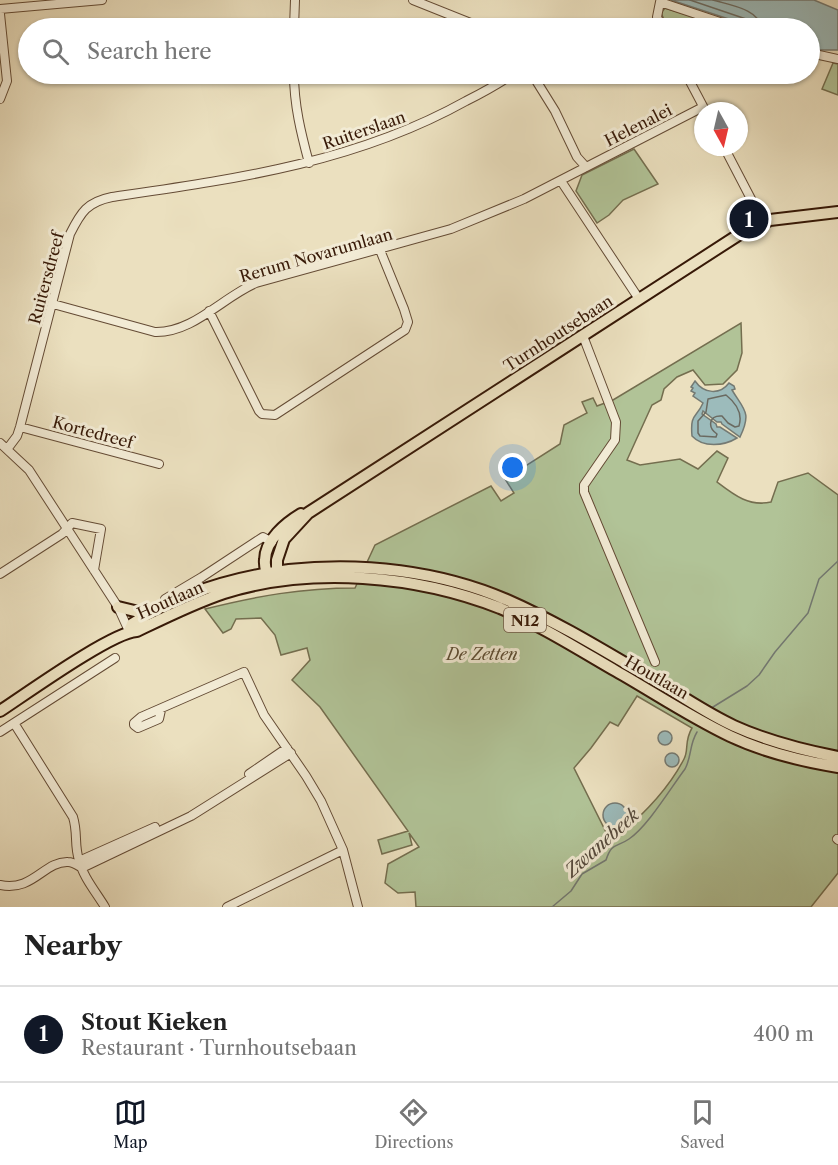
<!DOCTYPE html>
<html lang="en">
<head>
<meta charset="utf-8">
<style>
	:root { --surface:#fff; --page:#f6f6f6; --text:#222; --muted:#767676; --line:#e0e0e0; --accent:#111827 }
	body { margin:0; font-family:"Libre Caslon Text",serif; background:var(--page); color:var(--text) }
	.compass { position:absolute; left:694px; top:102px; width:54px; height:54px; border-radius:50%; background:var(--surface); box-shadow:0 2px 4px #0004; rotate:172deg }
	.you { position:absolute; left:513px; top:468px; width:21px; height:21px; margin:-15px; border:4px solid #fff; border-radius:50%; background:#1a73e8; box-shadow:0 0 0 9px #1a73e833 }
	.badge { display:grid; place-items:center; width:39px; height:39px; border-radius:50%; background:var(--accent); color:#fff; font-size:20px; font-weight:700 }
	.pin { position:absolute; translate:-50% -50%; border:3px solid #fff; box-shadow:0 2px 6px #0006 }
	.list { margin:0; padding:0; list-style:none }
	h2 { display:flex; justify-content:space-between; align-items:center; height:78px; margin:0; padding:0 24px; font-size:26px }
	h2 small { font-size:20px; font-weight:400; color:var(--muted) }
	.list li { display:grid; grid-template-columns:39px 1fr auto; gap:18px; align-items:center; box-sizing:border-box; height:96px; padding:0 24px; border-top:2px solid var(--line) }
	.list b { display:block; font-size:22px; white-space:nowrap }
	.list p { margin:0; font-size:20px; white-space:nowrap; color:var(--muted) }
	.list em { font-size:20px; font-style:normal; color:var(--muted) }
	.icon { flex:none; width:33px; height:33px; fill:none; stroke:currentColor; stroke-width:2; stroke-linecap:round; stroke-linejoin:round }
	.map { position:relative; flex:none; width:838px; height:907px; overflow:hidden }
	.search { position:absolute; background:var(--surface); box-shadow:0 2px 4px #0004; left:18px; right:18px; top:18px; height:66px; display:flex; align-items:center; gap:15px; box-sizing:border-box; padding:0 21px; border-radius:33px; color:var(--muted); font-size:22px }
	.sheet { height:174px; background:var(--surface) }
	nav { display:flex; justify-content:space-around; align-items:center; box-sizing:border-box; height:84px; border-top:2px solid var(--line); background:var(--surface); font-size:16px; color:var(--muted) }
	nav a { display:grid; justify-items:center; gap:3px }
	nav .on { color:var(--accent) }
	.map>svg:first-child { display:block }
</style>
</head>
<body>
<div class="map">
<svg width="838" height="907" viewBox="0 0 838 907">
	<rect width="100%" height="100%" fill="#ebe0bf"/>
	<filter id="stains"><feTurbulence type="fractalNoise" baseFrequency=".00333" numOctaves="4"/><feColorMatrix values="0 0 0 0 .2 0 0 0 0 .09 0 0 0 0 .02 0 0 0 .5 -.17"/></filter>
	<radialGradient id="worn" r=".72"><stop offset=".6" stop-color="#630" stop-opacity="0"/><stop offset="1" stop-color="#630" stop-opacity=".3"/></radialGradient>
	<!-- green -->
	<path fill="#b1c397" stroke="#746e4f" stroke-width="1.5" fill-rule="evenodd" d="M665 8 704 20 685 28H668L661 13Z
		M833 63 838 64V95L822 89Z
		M634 149 658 184 623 200 609 215 597 223 576 191 582 175Z
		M741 323 742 353 737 370 723 384 705 385 693 370 677 377 664 389 661 400 652 405 627 460 640 465 680 459 698 469 717 451 728 458 717 482C734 495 749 507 771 502L778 482 808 473 838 495V873L811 907H416L415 892 398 893 385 883 388 864 419 847 409 833 412 845 382 854 378 840 408 831 320 707 292 680 310 660 307 648 281 655 275 635 261 618 236 619 231 629 223 633 205 609C257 596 302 588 355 588L375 545 491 486 501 501 514 493 505 479 560 444 564 425 587 413 582 402 593 398 597 406 613 400ZM637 696 692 728C684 741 689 750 684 759 669 788 645 813 620 834L606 832 574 768 591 748 610 722 618 726Z"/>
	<!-- water -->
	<path fill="#9cbbbb" stroke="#747a73" stroke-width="1.5" d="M671 0H814L838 10V50H820L810 47V28H756Z
		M695 381C704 394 720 395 729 383L734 386 735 389 732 390C744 410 752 412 740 437L722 424 721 422H717L703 411 702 414 716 424 717 427H720L737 438C724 446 703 448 692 436 690 413 696 419 703 403L693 396 695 393 691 391 693 388 691 387Z
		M658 738a7 7 0 1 1 14 0a7 7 0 1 1-14 0Z
		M665 760a7 7 0 1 1 14 0a7 7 0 1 1-14 0Z
		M603 815a12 12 0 1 1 24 0a12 12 0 1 1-24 0Z"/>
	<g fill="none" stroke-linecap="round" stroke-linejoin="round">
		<!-- shore -->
		<path stroke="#6a6a61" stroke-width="1.5" d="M690 0 749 20 753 23 754 28
			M713 0C729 5 760 9 761 28
			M726 395C736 403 743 413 739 426L735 427 728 423 722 416C709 415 707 427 717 434L716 437 700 436 698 433V421L706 412 708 399Z"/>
		<!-- stream -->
		<path stroke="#747a73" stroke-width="1.5" d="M713 707 747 686 759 675 775 652 808 613 819 579 838 561
			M552 907 571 891 582 874 606 860C612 842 616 848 629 839 648 826 670 789 685 769 692 756 689 745 697 732"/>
		<!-- minor casing -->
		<g stroke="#644b35" stroke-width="10">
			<path id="minor" d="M413 0 483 28
				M0 9 102 0
				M0 14 7 81 0 99
				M294 28 295 0
				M662 28 657 17 660 2 738 28
				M810 53 838 59
				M294 74C294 105 301 133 309 163
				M532 74 555 111 577 157 586 167
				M686 74 705 110
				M724 147 763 222
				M561 181 639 299
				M53 304 155 332C193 333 223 297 256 283L451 229 524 199 703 107
				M209 311 259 411 262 414 275 415 405 330 408 322 404 309 380 250
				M583 336 616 422 615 440 584 485V492L655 662
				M20 427 159 464
				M0 443 29 470 118 607 129 631
				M8 448 17 436 20 427 70 234C81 212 87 202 112 197 235 179 355 163 466 101 482 93 498 84 513 74
				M0 574 62 534 72 523 101 529 94 570
				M165 599 202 577 263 537 272 542
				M161 710 159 719 138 728 134 725V723L141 717 244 672 264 715 306 776 321 801 343 850 358 907
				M14 723 73 817C78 833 74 845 79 860 83 877 96 892 105 907
				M0 732 115 658
				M249 774 287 748
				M837 839 838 840
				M79 861 155 827
				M82 868 191 816 291 753
				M0 885C33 892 44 861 68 862 73 862 77 865 82 868
				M227 907 343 850"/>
		</g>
		<!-- major casing -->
		<g stroke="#371907" stroke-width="14">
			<path id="major" d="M277 578V560L284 539 308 513 743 232 770 220 838 212
				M268 580C267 573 264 566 265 560 265 540 286 523 301 514
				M118 607 147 614
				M129 631 132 624C178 594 235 577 289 570 362 562 440 571 507 600 564 625 617 659 671 690 691 702 712 716 734 726 767 741 802 750 838 757
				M0 711C26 694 112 632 137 631 166 617 194 603 224 593 311 566 416 575 500 608 540 625 578 649 616 671 653 692 690 717 730 736 764 752 801 761 838 767"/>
		</g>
		<!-- minor -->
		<use href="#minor" stroke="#f2ebd5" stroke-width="8"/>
		<!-- major -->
		<use href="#major" stroke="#ebe0bf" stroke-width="10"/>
	</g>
	<g text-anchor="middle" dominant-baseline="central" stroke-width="6" stroke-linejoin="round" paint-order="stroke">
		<!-- shield labels -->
		<rect fill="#f2ebd5" stroke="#6f5845" stroke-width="1.5" x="504" y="608" width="42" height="24" rx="4.5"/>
		<g font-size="15" font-weight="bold" fill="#371907">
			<text x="525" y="620">N12</text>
		</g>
		<!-- street labels -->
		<g font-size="16" fill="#371907" stroke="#f2ebd5">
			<text transform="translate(638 125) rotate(-27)">Helenalei</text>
			<text transform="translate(364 130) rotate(-19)">Ruiterslaan</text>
			<text transform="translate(316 255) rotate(-16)">Rerum Novarumlaan</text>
			<text transform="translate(46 278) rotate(-75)">Ruitersdreef</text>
			<text transform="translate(558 333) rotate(-33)">Turnhoutsebaan</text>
			<text transform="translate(93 432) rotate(15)">Kortedreef</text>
			<text transform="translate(170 600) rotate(-24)">Houtlaan</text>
			<text transform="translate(657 677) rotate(30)">Houtlaan</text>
		</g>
		<!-- park labels -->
		<g font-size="16" font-style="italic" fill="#5c4c32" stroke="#f2ebd5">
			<text x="482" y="654">De Zetten</text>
		</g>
		<!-- water labels -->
		<g font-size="18" font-style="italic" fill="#554a3d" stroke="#f2ebd5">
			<text transform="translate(602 843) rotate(-42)">Zwanebeek</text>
		</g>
	</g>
	<rect width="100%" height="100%" filter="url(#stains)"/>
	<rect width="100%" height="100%" fill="url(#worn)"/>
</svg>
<svg class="compass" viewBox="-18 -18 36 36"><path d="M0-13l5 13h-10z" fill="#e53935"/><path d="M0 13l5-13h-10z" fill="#767676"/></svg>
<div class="you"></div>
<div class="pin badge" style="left:749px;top:219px">1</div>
<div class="search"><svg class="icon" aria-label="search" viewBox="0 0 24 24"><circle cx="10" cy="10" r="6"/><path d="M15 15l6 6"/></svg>Search here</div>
</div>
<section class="sheet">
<h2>Nearby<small></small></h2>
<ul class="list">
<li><span class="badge">1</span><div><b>Stout Kieken</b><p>Restaurant · Turnhoutsebaan</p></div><em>400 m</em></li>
</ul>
</section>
<nav>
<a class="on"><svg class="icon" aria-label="map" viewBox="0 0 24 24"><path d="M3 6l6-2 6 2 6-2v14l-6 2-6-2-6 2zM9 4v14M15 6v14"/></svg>Map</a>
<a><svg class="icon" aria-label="directions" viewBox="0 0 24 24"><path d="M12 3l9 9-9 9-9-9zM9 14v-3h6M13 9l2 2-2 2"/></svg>Directions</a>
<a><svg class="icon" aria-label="saved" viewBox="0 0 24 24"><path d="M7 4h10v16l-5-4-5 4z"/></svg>Saved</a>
</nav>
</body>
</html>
